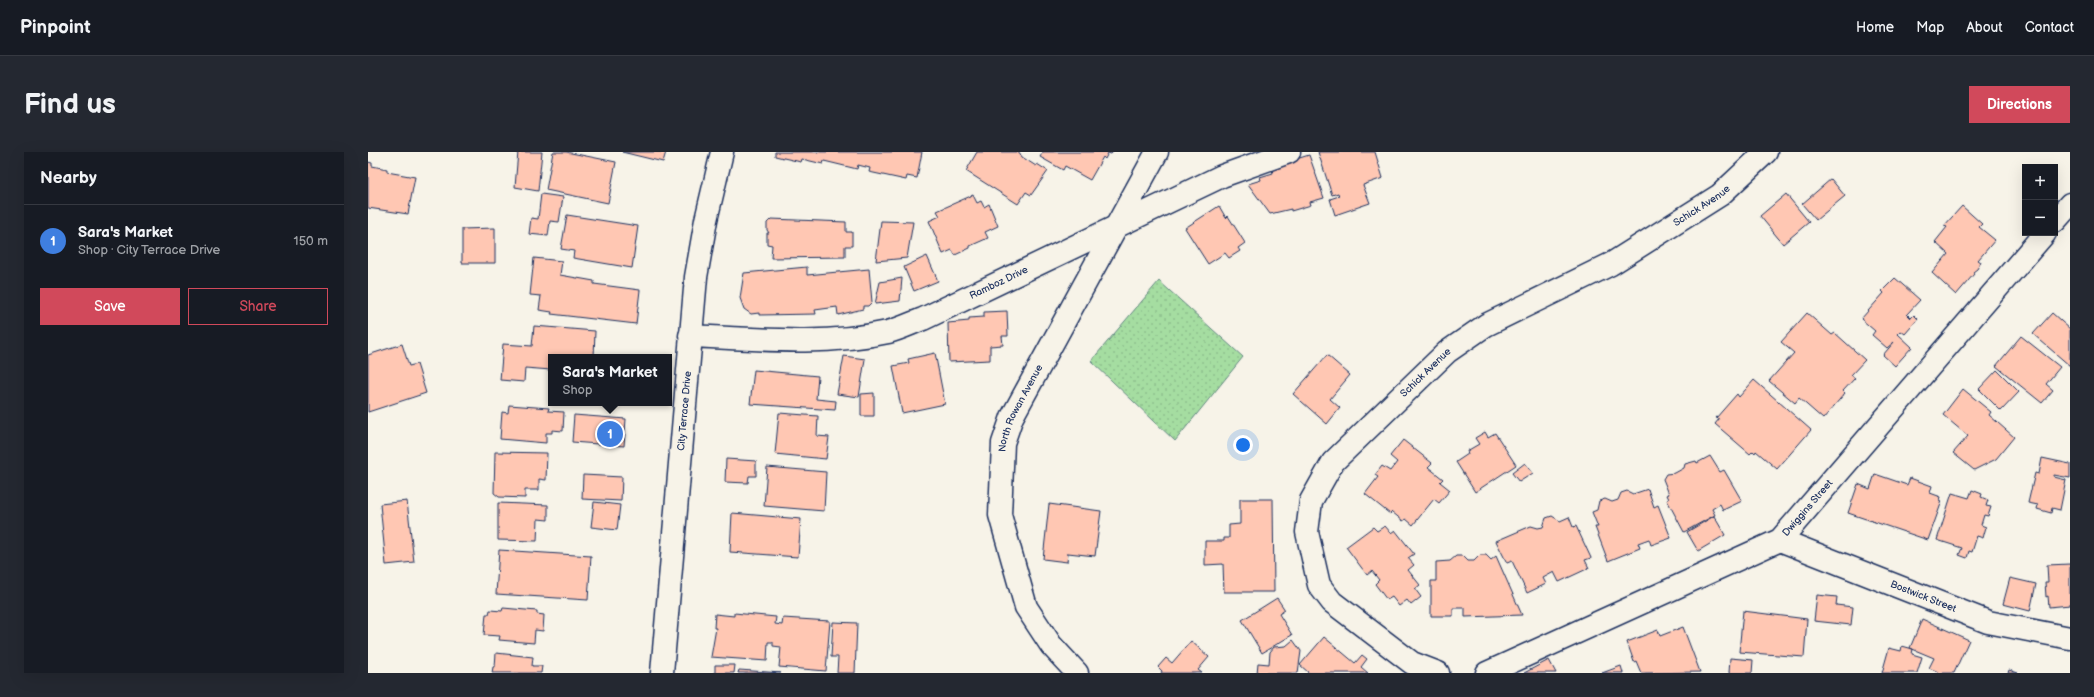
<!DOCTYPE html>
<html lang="en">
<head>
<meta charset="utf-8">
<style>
	:root { --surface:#171b24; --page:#242831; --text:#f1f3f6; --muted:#9ea1a6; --line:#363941; --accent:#d1495b }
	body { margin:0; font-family:"Balsamiq Sans",sans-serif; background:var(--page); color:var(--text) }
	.controls { position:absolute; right:12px; top:12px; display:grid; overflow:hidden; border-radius:0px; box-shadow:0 4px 16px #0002 }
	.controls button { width:36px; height:36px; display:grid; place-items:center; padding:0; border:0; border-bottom:1px solid var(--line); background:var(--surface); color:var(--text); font:20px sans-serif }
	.you { position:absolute; left:875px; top:293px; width:14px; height:14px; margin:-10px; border:3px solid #fff; border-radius:50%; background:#1a73e8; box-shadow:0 0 0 6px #1a73e833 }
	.badge { display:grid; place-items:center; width:26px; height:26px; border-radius:50%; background:var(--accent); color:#fff; font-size:13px; font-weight:700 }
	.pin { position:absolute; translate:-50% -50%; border:2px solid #fff; box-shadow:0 1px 4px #0006 }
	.popup { position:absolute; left:180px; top:202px; width:124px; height:52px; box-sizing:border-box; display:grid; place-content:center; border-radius:0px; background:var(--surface); filter:drop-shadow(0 1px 3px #0005); font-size:13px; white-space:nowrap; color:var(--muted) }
	.popup b { font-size:15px; color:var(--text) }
	.popup::after { content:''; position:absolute; left:50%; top:100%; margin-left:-8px; border:8px solid transparent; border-top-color:var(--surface) }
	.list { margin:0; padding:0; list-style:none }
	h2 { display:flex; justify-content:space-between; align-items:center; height:52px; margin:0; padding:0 16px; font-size:17px }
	h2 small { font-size:13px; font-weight:400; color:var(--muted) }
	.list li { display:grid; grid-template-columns:26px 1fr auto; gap:12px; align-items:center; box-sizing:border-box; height:72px; padding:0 16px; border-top:1px solid var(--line) }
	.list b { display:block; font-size:15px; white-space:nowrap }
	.list p { margin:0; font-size:13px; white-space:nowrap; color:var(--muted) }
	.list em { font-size:13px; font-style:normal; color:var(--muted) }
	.actions { display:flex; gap:8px; padding:12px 16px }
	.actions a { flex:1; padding:9px 0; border:1px solid var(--accent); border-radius:0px; text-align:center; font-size:14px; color:var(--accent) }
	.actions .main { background:var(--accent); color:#fff }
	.map { position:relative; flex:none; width:1702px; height:521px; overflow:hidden; border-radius:0px }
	header { display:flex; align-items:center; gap:24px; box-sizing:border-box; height:56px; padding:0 20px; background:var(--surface); border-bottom:1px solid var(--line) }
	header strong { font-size:19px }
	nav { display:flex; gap:22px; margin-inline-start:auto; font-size:14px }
	.intro { display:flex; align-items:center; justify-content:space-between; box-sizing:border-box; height:96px; padding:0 24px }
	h1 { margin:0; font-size:28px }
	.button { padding:10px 18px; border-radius:0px; background:var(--accent); color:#fff; font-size:14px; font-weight:700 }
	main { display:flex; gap:24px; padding:0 24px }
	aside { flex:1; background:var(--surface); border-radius:0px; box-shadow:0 4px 16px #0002 }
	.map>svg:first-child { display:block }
</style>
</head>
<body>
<header>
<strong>Pinpoint</strong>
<nav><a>Home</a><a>Map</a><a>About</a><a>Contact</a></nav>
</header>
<div class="intro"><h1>Find us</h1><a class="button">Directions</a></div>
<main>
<aside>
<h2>Nearby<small></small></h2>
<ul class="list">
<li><span class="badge" style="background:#3f7fe0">1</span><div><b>Sara's Market</b><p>Shop · City Terrace Drive</p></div><em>150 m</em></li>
</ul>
<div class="actions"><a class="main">Save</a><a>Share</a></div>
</aside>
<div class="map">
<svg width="1702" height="521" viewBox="0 0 1702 521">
	<defs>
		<pattern id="grass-dots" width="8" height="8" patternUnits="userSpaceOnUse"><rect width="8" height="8" fill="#a5dda1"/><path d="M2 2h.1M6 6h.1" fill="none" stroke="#8dbe8d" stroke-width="1.8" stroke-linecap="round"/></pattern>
	</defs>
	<rect width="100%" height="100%" fill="#f7f3e8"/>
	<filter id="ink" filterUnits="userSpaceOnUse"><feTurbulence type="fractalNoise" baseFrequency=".025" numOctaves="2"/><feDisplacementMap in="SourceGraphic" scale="8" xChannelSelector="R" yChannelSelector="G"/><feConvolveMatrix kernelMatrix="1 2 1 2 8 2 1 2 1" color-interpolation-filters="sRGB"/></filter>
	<g filter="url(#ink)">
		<!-- grass -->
		<path fill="url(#grass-dots)" stroke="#608680" d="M791 129 875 205 807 289 723 209Z"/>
		<!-- building -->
		<path fill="#ffc7b3" stroke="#1b2f5e" d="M150 0H174L170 39 147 35Z
			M185 0H198L248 10 240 51 178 38Z
			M254 0H298L295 10Z
			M407 0H554L549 26 539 24 538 28 501 20 502 16 490 13 489 17 456 9 455 12 434 7 433 10 407 4Z
			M609 0H651L654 5 668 14 669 12 680 19 663 43 658 40 650 52 598 19Z
			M675 0H745L743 2 740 1 737 7 735 5 722 28 697 14 695 18 672 5Z
			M950 0H1007L1015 26 995 33 1002 51 967 63 962 47 971 44 970 41 964 43Z
			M941 3 956 46 942 50 943 53 923 59V57L902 62 880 32 893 28 892 25 905 21 903 15Z
			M0 10 4 11V14L19 17V20L47 25 40 62 0 56Z
			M1463 27 1477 44 1448 68 1434 52Z
			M173 42 195 45 191 70 182 69 180 84 161 82 163 66 170 67Z
			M1418 42 1441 70 1415 92 1392 64Z
			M605 43 609 51 613 49 616 55 621 52 630 74 617 80 620 86 602 94V96L587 103 584 98 575 102 561 69 572 64 569 59Z
			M851 54 858 66 860 64 877 91 870 96 872 99 861 106 857 101 840 112 817 76Z
			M1594 54 1614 72 1611 75 1627 88 1610 108 1613 110 1609 117 1605 120 1606 122 1588 143 1564 121 1580 102 1567 90 1579 75 1576 74Z
			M199 63 270 74 264 116 205 106 206 99 193 97Z
			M403 67 478 70V80H484V94H477V105L403 106 404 93 399 92V81H401L399 78V71Z
			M513 69 545 70 539 106 508 109Z
			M127 76V111H94V77Z
			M559 104 570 129 546 139 536 115Z
			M166 106 194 109 192 123 226 129V132L272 138 268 172 183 162 184 160 171 158 173 144 162 143Z
			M439 115V123L501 117 504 150 500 154H495V157L470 163 469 155 447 158 448 162 391 163V161L383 162 376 157 372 146 376 121Z
			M534 126 532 149 507 152 512 130Z
			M1527 126 1552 148 1539 162 1543 166 1546 163 1550 167 1537 182 1533 179 1530 182 1544 195 1527 214 1515 203 1526 190 1519 196 1504 183 1507 179 1493 167 1516 141 1514 139Z
			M639 159 640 184H634L635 193 622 194V208L581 210 580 171 601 169V166L616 165V160Z
			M1439 161 1464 183 1467 181 1497 208 1483 223 1487 226 1475 239 1477 241 1455 267 1431 246 1427 251 1401 229 1426 201 1413 190Z
			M1684 161 1702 177V214L1665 182Z
			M166 174 227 179 226 205H183V218L157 216 156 230 132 228 135 192 164 194Z
			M1653 184 1692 215 1678 232 1685 238 1674 251 1628 214Z
			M34 192 41 214 49 212 58 241 0 260V203Z
			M567 201 577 252 534 261 525 214 541 211 540 207Z
			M959 203 982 223 962 247 972 256 959 272 925 242Z
			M476 204 497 207 491 245 469 242Z
			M386 218 450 224 448 247 468 249 467 258 382 252Z
			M1629 218 1651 240 1633 259 1611 237Z
			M1386 228 1443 278 1409 317 1388 299 1387 301 1385 299 1382 302 1347 272 1351 267 1348 266 1369 242 1371 245Z
			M1595 237 1623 260 1621 263 1646 285 1628 307 1606 318 1585 301 1600 284 1575 263Z
			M506 241V264H493V242Z
			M141 253 181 256 180 259 196 260 195 279 184 278V281H178V291L132 287 134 260 140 261Z
			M411 261 450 264 449 284 461 285 458 307 407 302Z
			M206 263 258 267 256 294 204 290Z
			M1117 280 1120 285 1127 281 1148 313 1107 340 1088 310 1100 302 1099 299 1111 292 1107 286Z
			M1035 288 1064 311 1060 315 1075 327 1072 330 1082 338 1071 351 1066 347 1045 373 1038 367 1035 369 1024 360 1022 362 997 342 1010 325 1007 323 1014 314 1022 319 1029 310 1022 304Z
			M127 300 179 301 178 328 171 327V338H157V346L131 345 126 341Z
			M1342 304 1352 320 1356 318 1374 349 1355 358 1352 352 1344 357 1347 363 1316 380 1299 348 1301 347 1299 343 1301 342 1295 327 1298 322 1307 321 1316 316 1317 312 1328 309 1329 311Z
			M1674 306 1702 312V326L1686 323V325L1698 328 1692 358 1684 356 1683 361 1669 357 1670 353 1660 351 1667 321 1671 322Z
			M358 307 388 309V324H381L380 331 357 330Z
			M1157 311 1165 321 1151 330 1144 321Z
			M399 315 458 320 456 359 396 354Z
			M1507 322 1539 333 1542 326 1564 334 1562 341 1573 345 1572 348 1574 349 1560 388 1480 361 1490 332 1502 337Z
			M215 323 254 325 253 349 214 347Z
			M1280 337 1286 355 1290 353 1303 386 1283 393 1281 387 1270 391 1272 396 1240 409 1227 375H1230L1224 360 1229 358 1231 349 1237 347 1244 350 1250 348 1253 341 1259 339 1265 342Z
			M1604 338 1614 342 1613 345 1620 348 1618 354 1623 355 1620 364 1616 363 1613 373 1618 375 1615 386 1609 384 1604 400 1601 399 1599 406 1591 403 1594 396 1569 388 1584 341 1601 346Z
			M872 347H905L906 440H856L855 412 837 413V389H856V386H861V373L872 372Z
			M39 349 46 410 18 413 12 352Z
			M226 350 252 353 249 378 223 375Z
			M130 351 180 353V368L170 367 169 389 130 388Z
			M681 352 733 359 727 404 700 401 699 410 675 407Z
			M364 361 433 367 430 405 362 400Z
			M1184 364 1192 369 1201 365 1205 375 1208 374 1223 406 1217 408 1221 416 1191 430 1186 420 1175 426 1178 432 1159 441 1144 409 1139 411 1128 389 1163 374 1170 376 1175 375 1178 366Z
			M1346 364 1357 383 1330 399 1319 380Z
			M1017 374 1023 381 1027 378 1046 402 1040 406 1046 413 1040 418 1052 433 1047 437 1053 445 1043 453 1039 448 1031 454 1024 445 1019 448 1007 432 1011 428 1004 419 999 423 978 395 1005 375 1009 379Z
			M131 398 223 404 220 448 128 442Z
			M1112 403H1118L1123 408 1128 404 1154 463 1097 465V456H1085V464H1063V429H1068V410L1082 409 1088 404H1095L1100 409H1106Z
			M1702 412V453L1681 455 1680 444 1678 445 1677 430H1680L1679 413Z
			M1642 426 1668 432 1662 459 1635 452Z
			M1449 443 1469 445 1468 453 1485 455 1483 473 1446 469Z
			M909 446 917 458 911 462 924 483 894 501 874 468Z
			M135 456 169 459V462L176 463 175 479 167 478 166 491 131 488 132 484 116 483 118 462H121L122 458 134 459Z
			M1375 459 1439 467 1436 505 1371 500Z
			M366 461 408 465 407 472 414 473 415 466 462 469 458 519 411 515 413 495 405 494V490H400L399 509 343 505 348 476H346L347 462 366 464Z
			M1554 467 1601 488 1586 521H1573L1561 516 1566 506 1542 496Z
			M465 470 489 471 487 521H469L470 505H463Z
			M1315 475 1332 520 1273 521 1268 509 1266 510 1259 490 1290 478 1292 484Z
			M956 485 987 511 994 503 999 507 993 515 1000 521H941L932 513Z
			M925 488 933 499 930 521H889L890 511 901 512 902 500 906 495 918 494Z
			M823 489 841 505 830 518 834 521H793L794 519 790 515 798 506 804 511Z
			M1534 494 1545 497 1544 502 1554 505 1549 521H1514L1521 496 1533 499Z
			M128 501 165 505 164 514H174L173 521H124L125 515H127Z
			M1362 506 1385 508 1384 521H1361Z
			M1181 508 1188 521H1156Z
			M347 513H367L366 521H347Z
			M1253 514 1255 521H1234Z
			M371 518 413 521H370Z
			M1641 518 1650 521H1640Z"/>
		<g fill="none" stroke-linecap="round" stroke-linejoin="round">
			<!-- street casing -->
			<g stroke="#1b2f5e" stroke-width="25">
				<g id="street">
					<path d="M1687 69 1702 52"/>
					<path id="s1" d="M322 184C387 187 456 194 520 180 532 177 544 171 555 167L854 24 921 0"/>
					<path id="s2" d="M1412 388 1620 470 1702 486"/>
					<path id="s3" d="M709 521 683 493 658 455 632 363 635 291 644 265 789 0"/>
					<path id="s4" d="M1070 521 1044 511 964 450 951 433 939 380 943 349 965 310 1079 200 1118 173 1243 112 1352 43 1398 0"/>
					<path id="s5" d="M1119 521 1412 388 1677 81"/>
				</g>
			</g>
			<!-- secondary casing -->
			<g stroke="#1b2f5e" stroke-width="25">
				<g id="secondary">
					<path id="s6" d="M294 521 328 125 338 68 354 0"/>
				</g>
			</g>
			<!-- street -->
			<use href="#street" stroke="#f7f3e8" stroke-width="22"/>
			<!-- secondary -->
			<use href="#secondary" stroke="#f7f3e8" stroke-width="22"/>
		</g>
	</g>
	<g text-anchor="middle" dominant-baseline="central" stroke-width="3" stroke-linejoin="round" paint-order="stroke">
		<!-- street labels -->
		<g font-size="10" fill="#1b2f5e" stroke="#f7f3e8">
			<text stroke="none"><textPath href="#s4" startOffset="733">Schick Avenue</textPath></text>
			<text stroke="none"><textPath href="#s1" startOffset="320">Ramboz Drive</textPath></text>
			<text stroke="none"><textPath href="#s4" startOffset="409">Schick Avenue</textPath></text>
			<text stroke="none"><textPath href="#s3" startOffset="290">North Rowan Avenue</textPath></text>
			<text stroke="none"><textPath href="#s6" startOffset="263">City Terrace Drive</textPath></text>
			<text stroke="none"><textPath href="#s5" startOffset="364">Dwiggins Street</textPath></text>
			<text stroke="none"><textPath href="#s2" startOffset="154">Bostwick Street</textPath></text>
		</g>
	</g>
</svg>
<div class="controls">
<button>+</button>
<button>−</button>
</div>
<div class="you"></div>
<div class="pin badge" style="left:242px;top:282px;background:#3f7fe0">1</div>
<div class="popup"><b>Sara's Market</b>Shop</div>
</div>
</main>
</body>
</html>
